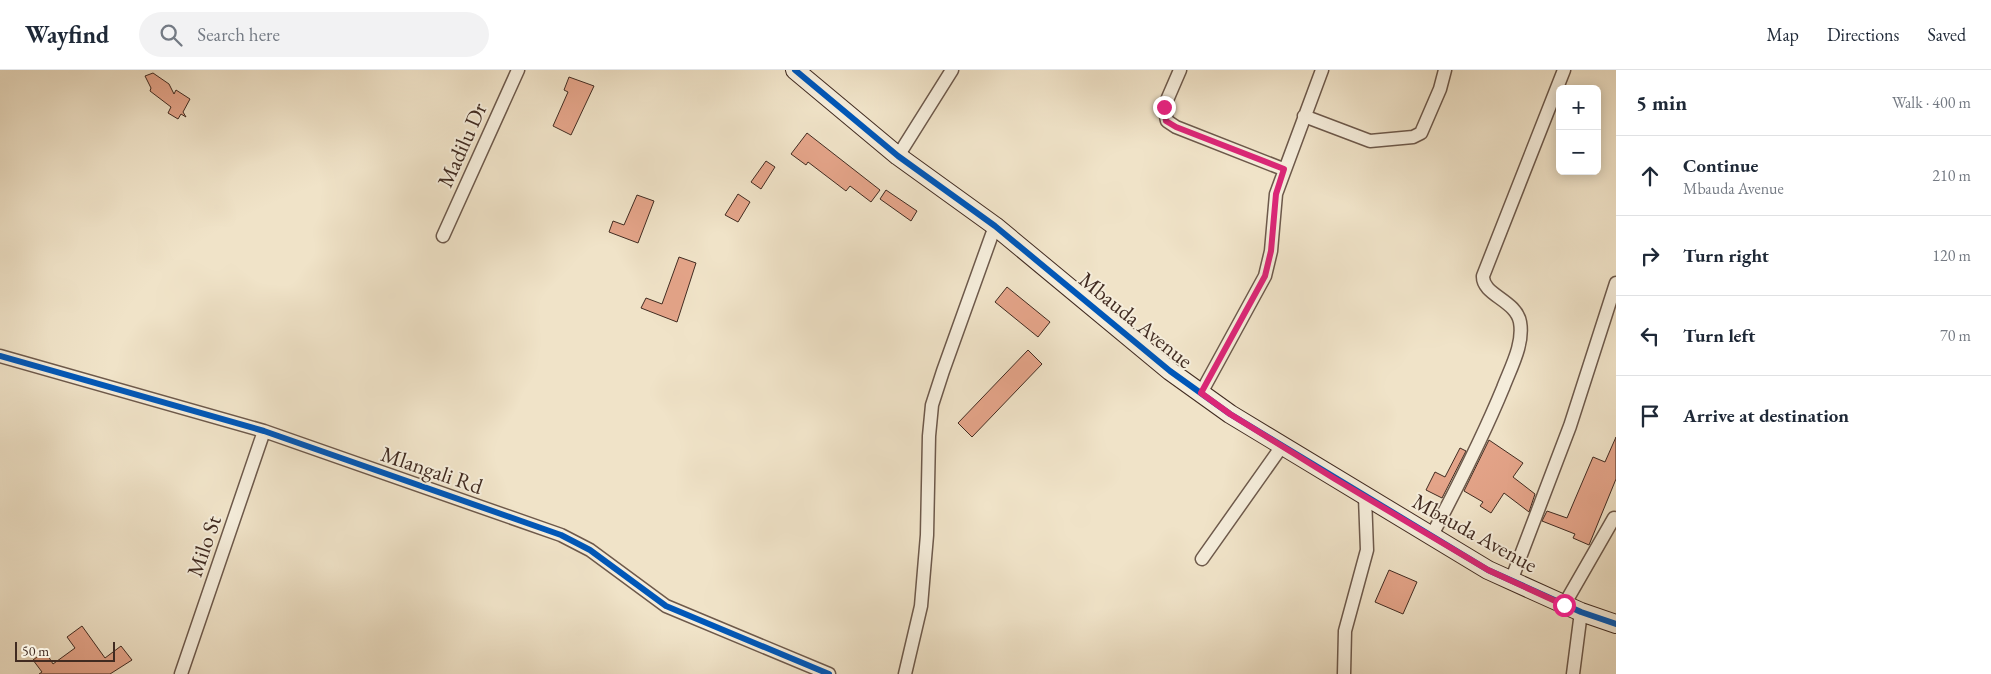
<!DOCTYPE html>
<html lang="en">
<head>
<meta charset="utf-8">
<style>
	:root { --surface:#fff; --page:#f2f2f3; --text:#1f2937; --muted:#747a83; --line:#e0e1e3 }
	body { margin:0; font-family:"EB Garamond",serif; background:var(--page); color:var(--text) }
	.controls { position:absolute; right:15px; top:15px; display:grid; overflow:hidden; border-radius:8px; box-shadow:0 2px 12px #0003 }
	.controls button { width:45px; height:45px; display:grid; place-items:center; padding:0; border:0; border-bottom:1px solid var(--line); background:var(--surface); color:var(--text); font:25px sans-serif }
	.scale { position:absolute; left:15px; bottom:12px; width:100px; box-sizing:border-box; padding-left:5px; border:2px solid #412b21; border-top:0; font-size:14px; line-height:18px; white-space:nowrap; color:#412b21; -webkit-text-stroke:4px #f5eddb; paint-order:stroke }
	.stop { position:absolute; width:15px; height:15px; margin:-11px; border:4px solid #db2777; border-radius:50%; background:#fff }
	.stop.end { background:#db2777; border-color:#fff; box-shadow:0 1px 5px #0008 }
	.list { margin:0; padding:0; list-style:none }
	h2 { display:flex; justify-content:space-between; align-items:center; height:65px; margin:0; padding:0 20px; font-size:21px }
	h2 small { font-size:16px; font-weight:400; color:var(--muted) }
	.list li { display:grid; grid-template-columns:32px 1fr auto; gap:15px; align-items:center; box-sizing:border-box; height:80px; padding:0 20px; border-top:1px solid var(--line) }
	.list b { display:block; font-size:19px; white-space:nowrap }
	.list p { margin:0; font-size:16px; white-space:nowrap; color:var(--muted) }
	.list em { font-size:16px; font-style:normal; color:var(--muted) }
	.icon { flex:none; width:28px; height:28px; fill:none; stroke:currentColor; stroke-width:2; stroke-linecap:round; stroke-linejoin:round }
	.map { position:relative; flex:none; width:1616px; height:604px; overflow:hidden }
	header { display:flex; align-items:center; gap:30px; box-sizing:border-box; height:70px; padding:0 25px; background:var(--surface); border-bottom:1px solid var(--line) }
	header strong { font-size:24px }
	nav { display:flex; gap:28px; margin-inline-start:auto; font-size:18px }
	.search { width:350px; height:45px; background:var(--page); display:flex; align-items:center; gap:12px; box-sizing:border-box; padding:0 18px; border-radius:28px; color:var(--muted); font-size:19px }
	main { display:flex }
	aside { flex:1; background:var(--surface) }
	.map>svg:first-child { display:block }
</style>
</head>
<body>
<header>
<strong>Wayfind</strong>
<div class="search"><svg class="icon" aria-label="search" viewBox="0 0 24 24"><circle cx="10" cy="10" r="6"/><path d="M15 15l6 6"/></svg>Search here</div>
<nav><a>Map</a><a>Directions</a><a>Saved</a></nav>
</header>
<main>
<div class="map">
<svg width="1616" height="604" viewBox="0 0 1616 604">
	<rect width="100%" height="100%" fill="#f0e3c8"/>
	<filter id="stains"><feTurbulence type="fractalNoise" baseFrequency=".004" numOctaves="4"/><feColorMatrix values="0 0 0 0 .2 0 0 0 0 .09 0 0 0 0 .02 0 0 0 .5 -.17"/></filter>
	<radialGradient id="worn" r=".72"><stop offset=".6" stop-color="#630" stop-opacity="0"/><stop offset="1" stop-color="#630" stop-opacity=".3"/></radialGradient>
	<!-- building -->
	<path fill="#e4a489" stroke="#412b21" d="M153 3 169 14 174 24 176 20 190 29 183 42 186 47 181 44 178 49 168 43 171 37 150 21 151 18 145 6Z
		M569 7 594 16 571 65 553 56 568 22 564 20Z
		M807 63 880 120 871 132 850 116 846 121 808 92 806 95 791 84Z
		M766 91 775 97 761 119 751 112Z
		M886 120 917 141 911 151 880 129Z
		M738 124 750 132 738 152 725 145Z
		M637 125 654 131 638 173 609 162 613 151 624 155Z
		M679 187 696 193 677 252 641 238 646 228 662 234Z
		M1007 217 1050 252 1038 267 995 232Z
		M1028 280 1042 294 972 367 958 353Z
		M1616 367V409L1589 475 1573 468 1575 464 1542 451 1547 441 1567 448 1593 387 1605 392Z
		M1489 370 1523 393 1513 407 1535 424 1529 442 1504 423 1491 443 1480 436 1483 432 1464 421Z
		M1460 378 1466 381 1442 428 1426 420 1435 402 1445 407Z
		M1389 500 1417 512 1403 544 1375 532Z
		M82 556 105 588 121 576 132 590 110 604H39L42 602 33 590 45 581 53 594 75 578 67 567Z"/>
	<g fill="none" stroke-linecap="round" stroke-linejoin="round">
		<!-- street casing -->
		<g stroke="#6d594b" stroke-width="15">
			<path id="street" d="M1180 0 1164 37 1167 51 1176 57 1283 99
				M1304 46 1370 71 1413 67 1421 63 1440 19 1445 0
				M898 86 952 0
				M443 166 518 0
				M0 286 264 361 561 465 590 480 666 536 829 604
				M1201 323 1265 206 1271 181 1276 124 1322 0
				M1431 467C1457 418 1482 369 1503 318 1511 297 1524 274 1520 252 1516 230 1482 225 1483 206L1564 0
				M1202 489 1282 376
				M1511 511 1570 356 1616 213
				M1564 535 1614 448
				M181 604 264 361
				M905 604 921 536 927 465 929 366 932 335 943 301 995 156
				M1344 604 1345 561 1367 480 1365 427
				M1573 604 1581 542"/>
		</g>
		<!-- secondary casing -->
		<g stroke="#412b21" stroke-width="20">
			<path id="secondary" d="M795 0 898 86 995 156 1170 301 1230 344 1488 500 1581 542 1616 554"/>
		</g>
		<!-- street -->
		<use href="#street" stroke="#f5eddb" stroke-width="12"/>
		<!-- secondary -->
		<use href="#secondary" stroke="#f5eddb" stroke-width="18"/>
		<!-- cycleway casing -->
		<g stroke="#f5eddb" stroke-width="9">
			<path id="cycleway" d="M795 0 898 86 995 156 1170 301 1230 344 1488 500 1581 542 1616 554
				M0 286 264 361 561 465 590 480 666 536 829 604"/>
		</g>
		<!-- cycleway -->
		<use href="#cycleway" stroke="#0057b8" stroke-width="6"/>
	</g>
	<g fill="none" stroke-linecap="round" stroke-linejoin="round">
		<!-- route -->
		<path stroke="#db2777" stroke-width="6" d="M1164 37 1166 51 1176 57 1284 99 1276 124 1271 181 1265 206 1201 323 1230 344 1335 409 1488 500 1564 535"/>
	</g>
	<g text-anchor="middle" dominant-baseline="central" stroke-width="4" stroke-linejoin="round" paint-order="stroke">
		<!-- street labels -->
		<g font-size="22" fill="#412b21" stroke="#f5eddb">
			<text transform="translate(462 75) rotate(-66)">Madilu Dr</text>
			<text transform="translate(1136 250) rotate(39)">Mbauda Avenue</text>
			<text transform="translate(432 400) rotate(19)">Mlangali Rd</text>
			<text transform="translate(1475 463) rotate(29)">Mbauda Avenue</text>
			<text transform="translate(204 476) rotate(-71)">Milo St</text>
		</g>
	</g>
	<rect width="100%" height="100%" filter="url(#stains)"/>
	<rect width="100%" height="100%" fill="url(#worn)"/>
</svg>
<div class="controls">
<button>+</button>
<button>−</button>
</div>
<div class="scale">50 m</div>
<div class="stop" style="left:1564px;top:535px"></div>
<div class="stop end" style="left:1164px;top:37px"></div>
</div>
<aside>
<h2>5 min<small>Walk · 400 m</small></h2>
<ul class="list">
<li><svg class="icon" aria-label="ahead" viewBox="0 0 24 24"><path d="M12 20V5M6 11l6-6 6 6"/></svg><div><b>Continue</b><p>Mbauda Avenue</p></div><em>210 m</em></li>
<li><svg class="icon" aria-label="right" viewBox="0 0 24 24"><path d="M7 20v-9h11M14 6l5 5-5 5"/></svg><div><b>Turn right</b></div><em>120 m</em></li>
<li><svg class="icon" aria-label="left" viewBox="0 0 24 24"><path d="M17 20v-9H6M10 6l-5 5 5 5"/></svg><div><b>Turn left</b></div><em>70 m</em></li>
<li><svg class="icon" aria-label="arrive" viewBox="0 0 24 24"><path d="M6 21V4h12l-3 4 3 4H6"/></svg><div><b>Arrive at destination</b></div></li>
</ul>
</aside>
</main>
</body>
</html>
